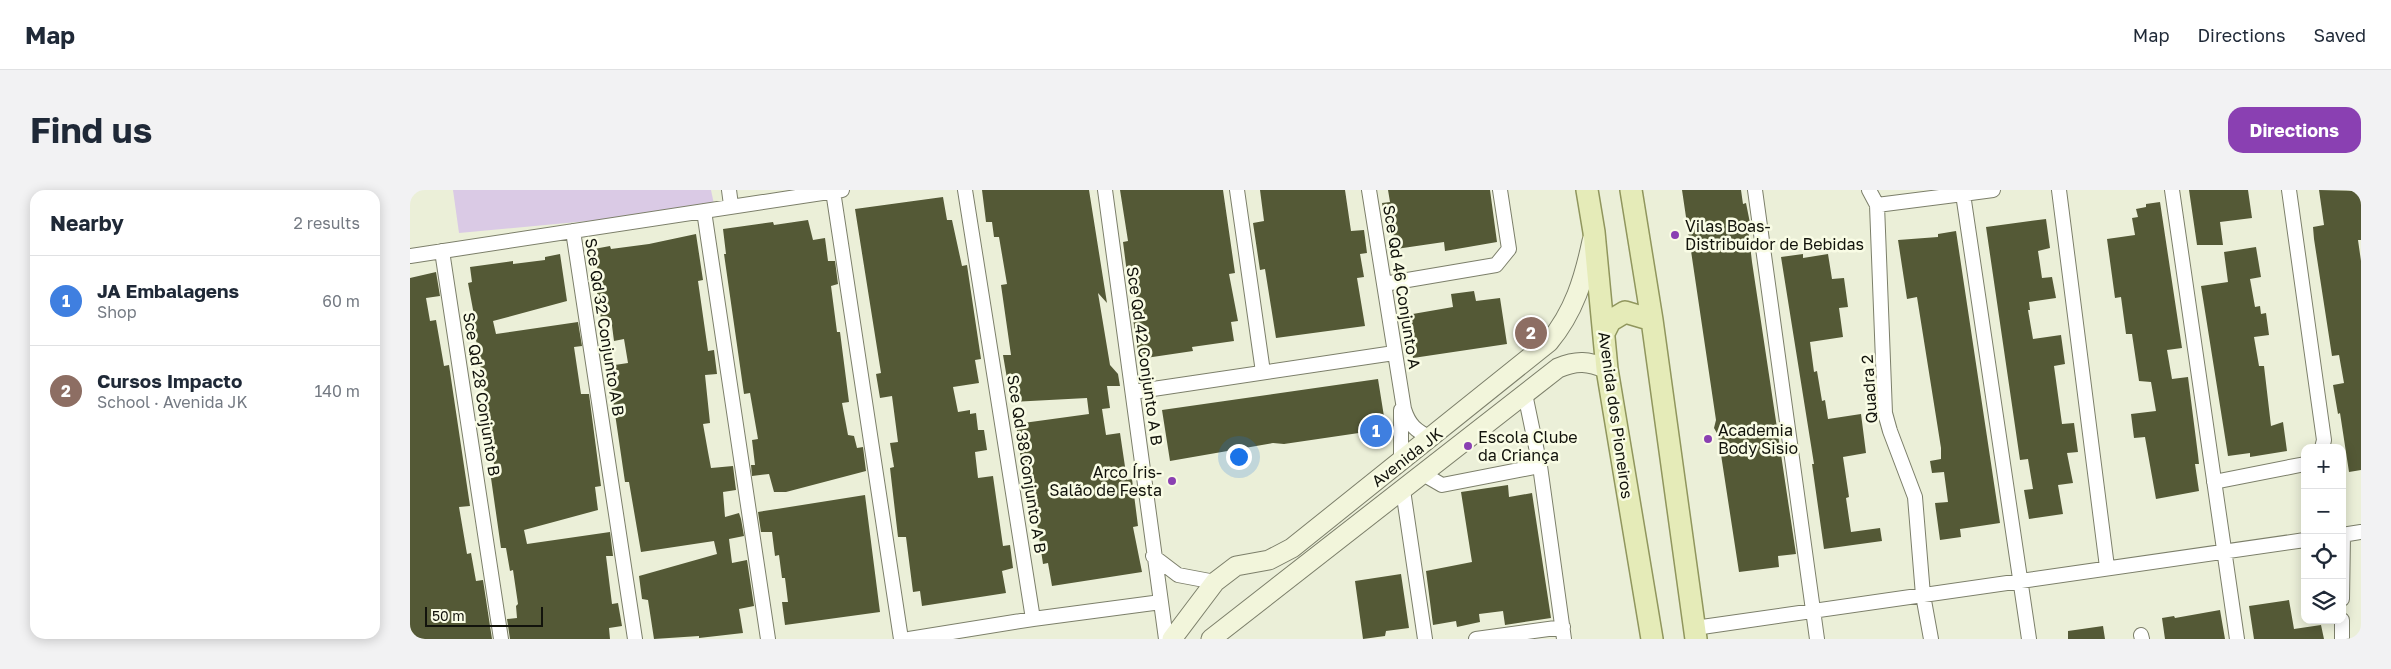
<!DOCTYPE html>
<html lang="en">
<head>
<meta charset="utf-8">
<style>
	:root { --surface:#fff; --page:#f2f2f3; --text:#1f2937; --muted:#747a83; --line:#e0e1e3; --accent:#8a40b2 }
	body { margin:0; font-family:"Golos Text",sans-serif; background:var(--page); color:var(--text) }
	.controls { position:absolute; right:15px; bottom:15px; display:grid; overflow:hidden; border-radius:10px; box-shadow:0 2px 12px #0003 }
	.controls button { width:45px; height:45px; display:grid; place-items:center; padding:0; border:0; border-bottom:1px solid var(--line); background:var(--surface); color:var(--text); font:25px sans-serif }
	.scale { position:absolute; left:15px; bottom:12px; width:118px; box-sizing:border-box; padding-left:5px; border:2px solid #12130c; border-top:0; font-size:14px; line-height:18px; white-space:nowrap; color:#12130c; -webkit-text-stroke:4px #f9fce5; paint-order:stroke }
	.you { position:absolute; left:828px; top:266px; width:18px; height:18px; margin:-12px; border:4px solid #fff; border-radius:50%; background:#1a73e8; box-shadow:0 0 0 8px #1a73e833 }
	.badge { display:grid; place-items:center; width:32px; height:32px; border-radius:50%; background:var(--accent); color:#fff; font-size:16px; font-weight:700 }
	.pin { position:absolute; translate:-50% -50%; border:2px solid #fff; box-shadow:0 1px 5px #0006 }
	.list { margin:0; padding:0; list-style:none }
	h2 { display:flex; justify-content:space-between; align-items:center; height:65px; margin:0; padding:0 20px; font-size:21px }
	h2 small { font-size:16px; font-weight:400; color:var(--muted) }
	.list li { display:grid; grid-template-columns:32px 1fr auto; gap:15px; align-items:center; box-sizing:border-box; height:90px; padding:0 20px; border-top:1px solid var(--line) }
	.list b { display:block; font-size:19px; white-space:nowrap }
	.list p { margin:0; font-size:16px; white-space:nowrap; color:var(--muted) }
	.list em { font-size:16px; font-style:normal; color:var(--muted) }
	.icon { flex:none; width:28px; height:28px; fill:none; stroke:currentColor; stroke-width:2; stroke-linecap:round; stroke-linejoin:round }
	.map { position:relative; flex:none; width:1951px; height:449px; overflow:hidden; border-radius:15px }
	header { display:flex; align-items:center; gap:30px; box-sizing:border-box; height:70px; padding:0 25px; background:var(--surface); border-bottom:1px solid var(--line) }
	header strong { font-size:24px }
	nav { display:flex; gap:28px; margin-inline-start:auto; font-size:18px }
	.intro { display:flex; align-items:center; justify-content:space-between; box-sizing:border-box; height:120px; padding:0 30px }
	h1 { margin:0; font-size:35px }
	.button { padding:12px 22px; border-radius:15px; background:var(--accent); color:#fff; font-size:18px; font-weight:700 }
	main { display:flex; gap:30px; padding:0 30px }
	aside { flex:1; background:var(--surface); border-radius:15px; box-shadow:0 2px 12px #0003 }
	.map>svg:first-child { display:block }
</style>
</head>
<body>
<header>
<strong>Map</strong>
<nav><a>Map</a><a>Directions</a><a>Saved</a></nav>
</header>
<div class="intro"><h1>Find us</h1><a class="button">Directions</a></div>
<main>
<aside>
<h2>Nearby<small>2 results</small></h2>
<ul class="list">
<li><span class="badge" style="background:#3f7fe0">1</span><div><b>JA Embalagens</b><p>Shop</p></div><em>60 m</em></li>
<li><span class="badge" style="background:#8d6e63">2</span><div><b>Cursos Impacto</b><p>School · Avenida JK</p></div><em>140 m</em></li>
</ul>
</aside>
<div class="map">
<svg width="1951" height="449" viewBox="0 0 1951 449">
	<rect width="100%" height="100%" fill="#ebefd8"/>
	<!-- green -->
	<path fill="#dacae5" d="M43 0H301L305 19 49 43Z"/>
	<!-- building -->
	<path fill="#545936" d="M572 0H679L697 113 688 103 700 175 708 184 710 196H697L700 218 692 219 696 245 710 243 717 290 722 289 728 336 723 337 732 382 642 396 638 373 633 374 626 326 619 328 606 234 679 224 677 208 601 212 593 165H601L591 95 597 94 589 47H584L582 32H576Z
		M710 0H813L825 83 819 84 828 131 821 132 824 151 782 157 783 161 729 169 722 122 728 121 725 98 719 99 713 52 718 51Z
		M850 0H935L941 41 954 40 957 63 950 64 954 87 947 88 955 136 866 148 855 79 850 80 843 33 854 31Z
		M978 0H1080L1087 52 1035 61 1034 52 986 59 982 37 976 36 972 13 980 12Z
		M1272 0H1331L1333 14 1336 13 1341 38H1338L1342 72 1386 364 1368 366 1369 377 1329 382 1308 245 1304 238 1306 230Z
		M1779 0H1838L1842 28 1810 32 1813 55H1787Z
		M1909 0 1951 1V50H1948L1951 71V280L1939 282 1930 223 1928 224 1923 195 1934 193 1929 165 1922 166 1904 49 1903 37 1914 35Z
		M533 7 537 30H542L552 76 557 75 571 169 565 170 569 193 543 197 548 222 560 220V224L566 223 568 240H574L577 260 565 262 568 288 583 286 593 356 600 355 603 378 592 381 596 403 512 416 510 401 503 402 496 347H488L480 278 484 277 480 253 488 252 482 206 470 208 466 184 471 183 445 19Z
		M1750 12 1772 158 1757 160 1762 189 1778 187 1788 265 1789 274H1785L1789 301 1746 309 1735 247 1724 248 1721 224 1746 221 1741 192 1729 191 1722 144H1716L1711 107 1705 108 1697 49 1725 45 1722 28 1728 27 1726 19 1736 17V14Z
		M1636 29 1640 58 1628 61 1632 88 1642 87 1646 108 1619 112 1620 120H1618L1623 149 1651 145 1655 174 1644 176 1652 234 1664 233 1668 262 1657 263 1663 293 1648 295 1653 324 1619 329 1614 300 1623 299 1618 269 1610 270 1576 37Z
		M398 30 403 50 415 48 418 71H425L428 94 421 96 427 142H430L439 212 432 213 438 245 444 246 447 258 453 257 456 281 376 302H364L359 284 342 286 341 275H345L342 250 348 249 340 203 334 204 314 64H316L313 39 363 32 364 35Z
		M1546 41 1590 333 1550 339 1551 347 1530 350 1525 313 1538 312 1534 282 1522 283 1520 271 1531 269V258L1507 107 1497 109 1488 50 1528 47V44Z
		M286 44 293 90 288 91 298 161 304 160 307 184 295 185 300 233 293 234 298 262 301 278 323 276 326 300 313 302 315 327 329 323 331 329 334 346 319 349 322 373 337 370 344 416 329 419 333 443 289 448V446L244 449 238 410 232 409 229 386 307 364 304 351 231 362 219 292H215L198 176 218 173 214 149 204 151 201 128 191 129 184 82H188L184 59 200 56 201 59 239 54Z
		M1846 57 1851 87 1840 89 1845 117 1850 116 1851 124 1856 123 1859 145 1844 147 1849 176H1854L1861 236 1873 232 1877 261 1840 267V263L1818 266 1791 96 1818 92 1814 62Z
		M150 64 157 111 83 131 86 144 168 132 172 156 164 157 171 204H179L191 296 185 297 188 320 114 340 117 354 200 342 203 366H196L202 414 208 413 212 436 199 438 200 449H100L97 429 107 428 106 416 108 414 103 380 100 381 96 358H91L81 288 86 287 79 242H74L70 218 77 217 62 125H64L58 93 62 92 60 77 103 71V74L135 70V67Z
		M1393 64V68L1418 64 1422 89 1434 88 1438 117 1429 118 1433 147 1400 152 1404 182 1407 181 1412 211 1415 210 1418 229 1451 224 1456 263 1433 267 1439 307 1436 308 1441 342 1470 338 1472 351 1414 359 1402 274H1404L1371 67Z
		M26 82 30 106 16 108 20 131 26 130 34 176 39 175 60 316 49 317 57 364 61 363 66 391 73 390 82 449H0V88Z
		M1064 101 1066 111 1090 108 1097 154 1003 168 997 125 1043 117 1041 104Z
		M968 189 976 239 874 254 863 253 760 271 752 220Z
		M1098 295 1099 307 1122 303 1141 428 1095 435 1093 421 1069 424 1070 432 1047 437 1046 431 1023 435 1016 381 1062 372 1051 302Z
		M455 305 470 422 375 435 372 412H378L375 388H372L369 365 365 366 362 342H351L348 322Z
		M991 384 999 438 976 441 975 446 953 449 945 391Z
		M1879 410 1884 439 1911 435 1914 449H1844L1839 416Z
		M1810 420 1815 449H1755L1752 428 1764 426 1765 428Z
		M1693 436 1695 449H1658V441Z"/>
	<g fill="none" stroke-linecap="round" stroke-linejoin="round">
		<!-- minor casing -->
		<g stroke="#7c7f6a" stroke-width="16">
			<path id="minor" d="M319 0 321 15
				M695 0 756 449
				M827 0 853 182
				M959 0 994 219C999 235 1006 241 1021 248
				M1345 0 1407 449
				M1459 0 1467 15 1475 223 1480 241 1505 307 1513 405 1521 449
				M1649 0 1697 377
				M1762 0 1827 449
				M1879 0 1914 250 1912 258
				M423 1 491 449
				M1553 4 1583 0
				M1467 15 1553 4 1619 449
				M294 21 358 449
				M163 41 225 449
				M32 61 91 449
				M0 66 432 0
				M974 94 1086 75 1099 59 1090 0
				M723 202 984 163
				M1115 204 1130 276
				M991 220V271
				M1013 284 1032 295 1130 276 1154 449
				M1804 292 1895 274
				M993 300 1015 449
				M1932 345 1951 342
				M743 366 768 385 805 392
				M1932 409 1933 345
				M623 429 751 412
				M1285 438 1895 350
				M1731 445 1732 449
				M499 449 623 429 555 0
				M1066 449 1153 437
				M1932 449V430"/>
		</g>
		<!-- secondary casing -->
		<g stroke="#7c7f6a" stroke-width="21">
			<path id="secondary" d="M762 449 805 392 826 376 859 370 882 358 1139 152C1164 122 1174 89 1182 51
				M801 449 1148 178C1167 170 1178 171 1197 179"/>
		</g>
		<!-- primary casing -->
		<g stroke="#90965d" stroke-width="24">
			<path id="primary" d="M1177 0 1184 42 1197 179 1242 449
				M1221 0 1242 130 1286 449
				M1194 143 1200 131 1215 122 1242 130"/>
		</g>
		<!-- minor -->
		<use href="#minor" stroke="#fff" stroke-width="14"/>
		<!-- secondary -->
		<use href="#secondary" stroke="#f2f5db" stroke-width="19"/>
		<!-- primary -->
		<use href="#primary" stroke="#e5ebb8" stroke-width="21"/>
	</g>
	<!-- markers -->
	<g fill="#8a40b2" stroke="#f9fce5" stroke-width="2">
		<circle cx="1265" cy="45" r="5"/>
		<circle cx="1298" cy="249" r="5"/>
		<circle cx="1058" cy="256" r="5"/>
		<circle cx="762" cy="291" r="5"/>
	</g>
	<g text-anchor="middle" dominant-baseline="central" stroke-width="5" stroke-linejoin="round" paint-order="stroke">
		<!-- poi labels -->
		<g font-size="16" fill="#12130c" stroke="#f9fce5" text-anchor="start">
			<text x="1275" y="36">Vilas Boas-<tspan x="1275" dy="18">Distribuidor de Bebidas</tspan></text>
			<text x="1308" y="240">Academia<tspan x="1308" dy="18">Body Sisio</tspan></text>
			<text x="1068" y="247">Escola Clube<tspan x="1068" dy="18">da Criança</tspan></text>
			<text x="752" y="282" text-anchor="end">Arco Íris-<tspan x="752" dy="18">Salão de Festa</tspan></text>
		</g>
		<!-- street labels -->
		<g font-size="16" fill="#12130c" stroke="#f9fce5">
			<text transform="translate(992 97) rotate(81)">Sce Qd 46 Conjunto A</text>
			<text transform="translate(195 137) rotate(81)">Sce Qd 32 Conjunto A B</text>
			<text transform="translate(735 166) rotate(82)">Sce Qd 42 Conjunto A B</text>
			<text transform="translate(1459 199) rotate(-94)">Quadra 2</text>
			<text transform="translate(72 204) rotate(81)">Sce Qd 28 Conjunto B</text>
			<text transform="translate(1206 225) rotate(82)">Avenida dos Pioneiros</text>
			<text transform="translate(997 267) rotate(-38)">Avenida JK</text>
			<text transform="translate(617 274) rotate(81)">Sce Qd 38 Conjunto A B</text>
		</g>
	</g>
</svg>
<div class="controls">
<button>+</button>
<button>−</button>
<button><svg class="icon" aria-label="locate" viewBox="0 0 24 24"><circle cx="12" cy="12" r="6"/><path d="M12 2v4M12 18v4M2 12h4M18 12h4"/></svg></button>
<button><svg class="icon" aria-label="layers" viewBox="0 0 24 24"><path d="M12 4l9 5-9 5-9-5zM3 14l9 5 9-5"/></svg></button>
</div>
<div class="scale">50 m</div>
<div class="you"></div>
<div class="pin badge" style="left:966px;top:241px;background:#3f7fe0">1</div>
<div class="pin badge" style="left:1121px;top:143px;background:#8d6e63">2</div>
</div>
</main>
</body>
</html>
